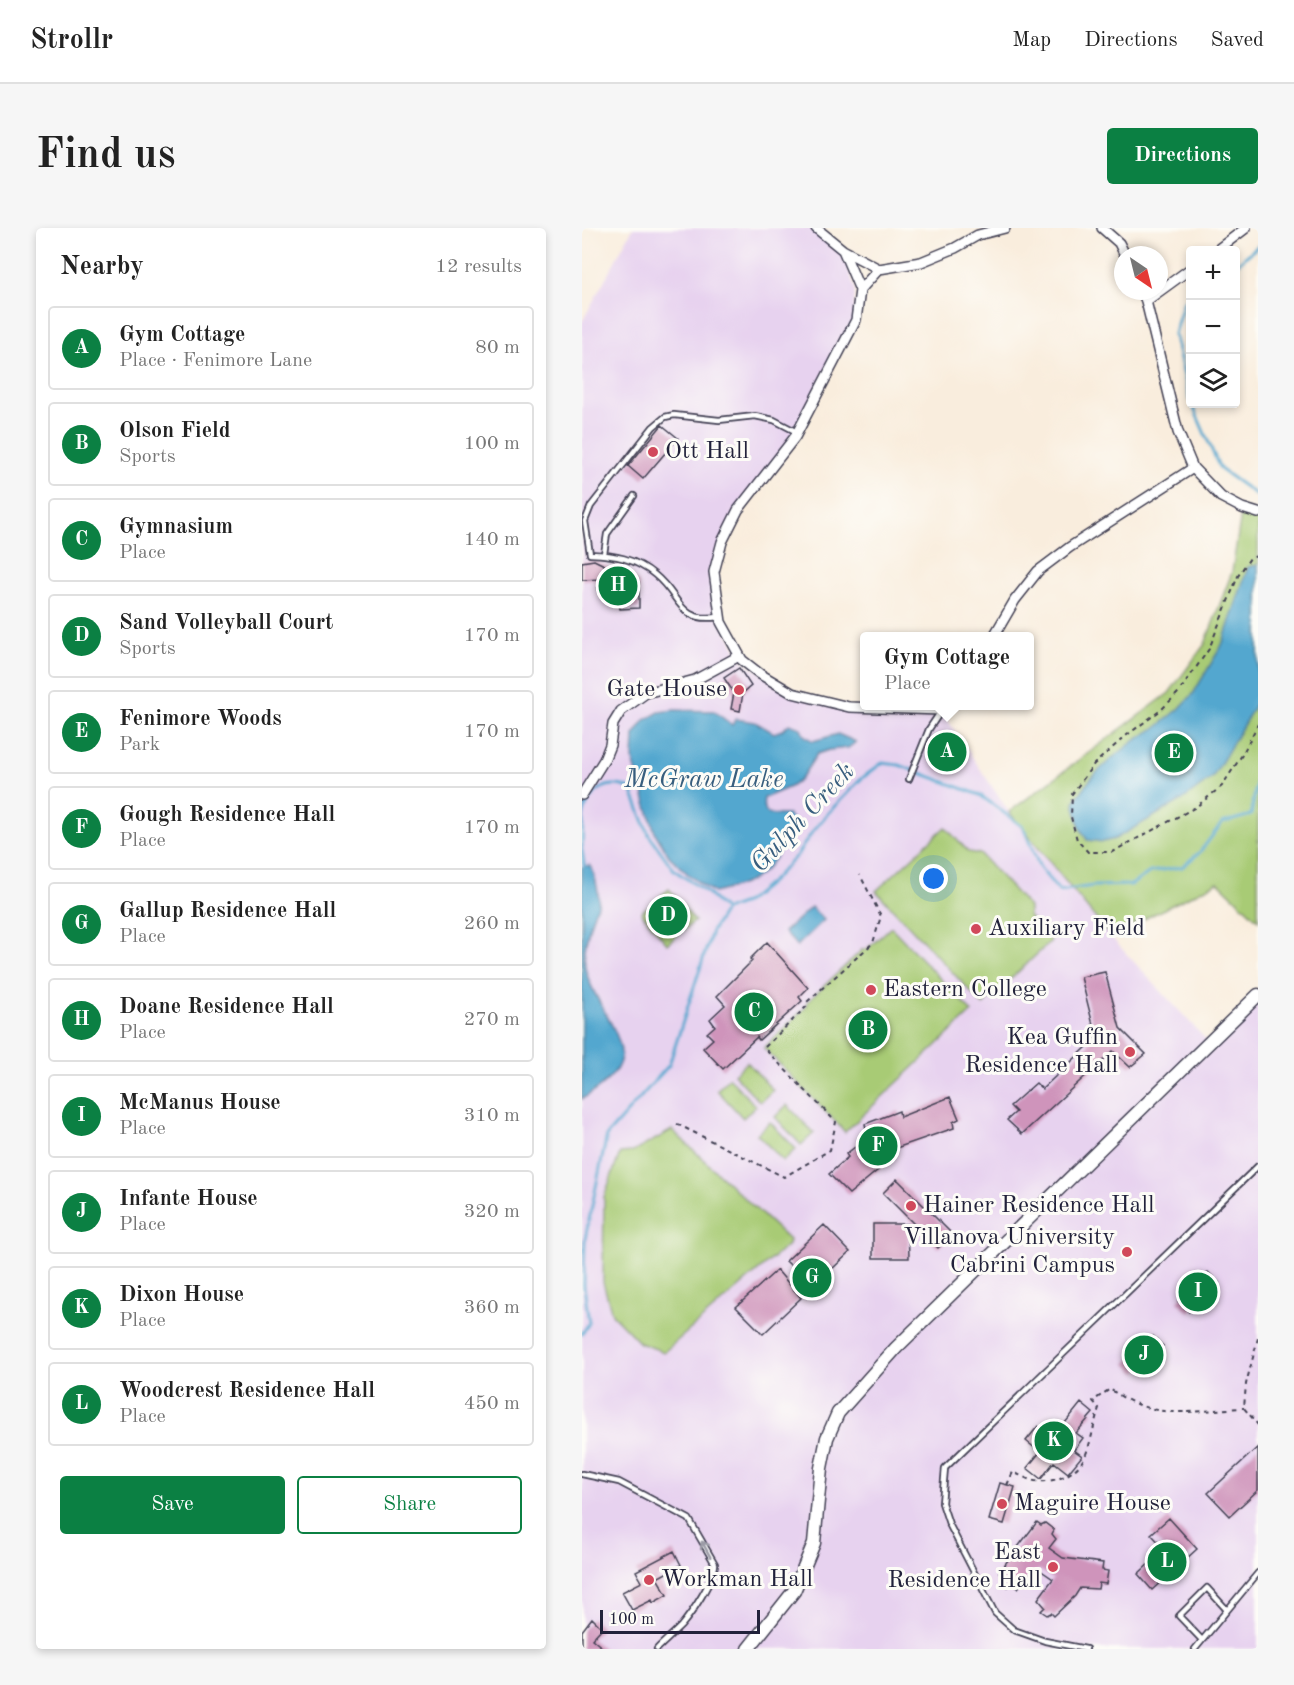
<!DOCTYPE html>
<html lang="en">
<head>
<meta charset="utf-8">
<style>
	:root { --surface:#fff; --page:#f6f6f6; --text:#222; --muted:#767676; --line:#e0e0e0; --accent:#0b8043 }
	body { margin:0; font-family:"Old Standard TT",serif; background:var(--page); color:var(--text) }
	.controls { position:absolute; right:18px; top:18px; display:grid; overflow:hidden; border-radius:6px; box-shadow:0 3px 9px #0003 }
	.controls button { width:54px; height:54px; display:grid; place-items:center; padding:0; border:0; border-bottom:2px solid var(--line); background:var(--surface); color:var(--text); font:30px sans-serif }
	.compass { position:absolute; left:532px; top:18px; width:54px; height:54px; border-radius:50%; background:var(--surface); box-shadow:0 3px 9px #0003; rotate:145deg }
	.scale { position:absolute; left:18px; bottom:15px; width:160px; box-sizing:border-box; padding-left:6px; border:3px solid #22223b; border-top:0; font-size:16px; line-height:21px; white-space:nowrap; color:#22223b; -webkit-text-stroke:4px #fdfcf7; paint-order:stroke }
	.you { position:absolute; left:352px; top:651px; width:21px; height:21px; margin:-15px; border:4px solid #fff; border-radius:50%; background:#1a73e8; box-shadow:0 0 0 9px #1a73e833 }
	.badge { display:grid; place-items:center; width:39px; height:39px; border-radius:50%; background:var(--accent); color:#fff; font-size:20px; font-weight:700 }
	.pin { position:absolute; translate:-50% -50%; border:3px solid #fff; box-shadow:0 2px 6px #0006 }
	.popup { position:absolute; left:278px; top:404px; width:174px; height:78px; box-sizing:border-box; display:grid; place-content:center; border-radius:6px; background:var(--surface); filter:drop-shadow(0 2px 4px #0005); font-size:20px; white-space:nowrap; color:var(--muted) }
	.popup b { font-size:22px; color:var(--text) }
	.popup::after { content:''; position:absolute; left:50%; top:100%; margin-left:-12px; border:12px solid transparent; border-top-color:var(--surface) }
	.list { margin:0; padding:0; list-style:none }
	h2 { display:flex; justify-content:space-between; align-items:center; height:78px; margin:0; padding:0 24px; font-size:26px }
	h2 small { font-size:20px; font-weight:400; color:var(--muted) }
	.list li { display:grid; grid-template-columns:39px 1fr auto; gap:18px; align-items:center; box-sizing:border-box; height:84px; margin:0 12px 12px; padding:0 12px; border:2px solid var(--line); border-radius:6px }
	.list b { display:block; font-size:22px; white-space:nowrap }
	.list p { margin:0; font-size:20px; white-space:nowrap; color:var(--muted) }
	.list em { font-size:20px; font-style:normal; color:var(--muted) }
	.actions { display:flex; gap:12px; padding:18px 24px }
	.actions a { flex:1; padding:14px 0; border:2px solid var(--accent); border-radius:6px; text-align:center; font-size:21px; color:var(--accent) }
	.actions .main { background:var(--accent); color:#fff }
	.icon { flex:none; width:33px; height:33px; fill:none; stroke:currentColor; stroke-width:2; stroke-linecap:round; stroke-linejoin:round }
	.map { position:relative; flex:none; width:676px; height:1421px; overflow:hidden; border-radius:6px }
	header { display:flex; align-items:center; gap:36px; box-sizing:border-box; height:84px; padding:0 30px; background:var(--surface); border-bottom:2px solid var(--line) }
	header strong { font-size:28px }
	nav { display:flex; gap:33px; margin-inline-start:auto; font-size:21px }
	.intro { display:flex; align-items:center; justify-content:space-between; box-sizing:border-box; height:144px; padding:0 36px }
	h1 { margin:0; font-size:42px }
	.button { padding:15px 27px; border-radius:6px; background:var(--accent); color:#fff; font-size:21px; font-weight:700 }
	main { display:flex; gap:36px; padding:0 36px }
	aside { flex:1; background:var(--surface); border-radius:6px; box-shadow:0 3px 9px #0003 }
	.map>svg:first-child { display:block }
</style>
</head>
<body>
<header>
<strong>Strollr</strong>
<nav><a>Map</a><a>Directions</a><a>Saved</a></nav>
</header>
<div class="intro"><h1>Find us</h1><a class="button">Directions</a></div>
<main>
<aside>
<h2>Nearby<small>12 results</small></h2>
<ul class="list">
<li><span class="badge">A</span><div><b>Gym Cottage</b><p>Place · Fenimore Lane</p></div><em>80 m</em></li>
<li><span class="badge">B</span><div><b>Olson Field</b><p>Sports</p></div><em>100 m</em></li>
<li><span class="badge">C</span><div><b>Gymnasium</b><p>Place</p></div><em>140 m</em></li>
<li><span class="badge">D</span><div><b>Sand Volleyball Court</b><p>Sports</p></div><em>170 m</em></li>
<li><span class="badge">E</span><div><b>Fenimore Woods</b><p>Park</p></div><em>170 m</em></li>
<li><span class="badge">F</span><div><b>Gough Residence Hall</b><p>Place</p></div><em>170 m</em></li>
<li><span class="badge">G</span><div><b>Gallup Residence Hall</b><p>Place</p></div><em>260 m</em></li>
<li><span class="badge">H</span><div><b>Doane Residence Hall</b><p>Place</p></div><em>270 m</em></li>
<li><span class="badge">I</span><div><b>McManus House</b><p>Place</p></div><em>310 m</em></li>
<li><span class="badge">J</span><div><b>Infante House</b><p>Place</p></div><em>320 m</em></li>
<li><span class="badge">K</span><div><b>Dixon House</b><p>Place</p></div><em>360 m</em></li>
<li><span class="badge">L</span><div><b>Woodcrest Residence Hall</b><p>Place</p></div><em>450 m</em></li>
</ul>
<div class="actions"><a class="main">Save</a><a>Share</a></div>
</aside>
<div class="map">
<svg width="676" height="1421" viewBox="0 0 676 1421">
	<rect width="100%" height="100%" fill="#fdfcf7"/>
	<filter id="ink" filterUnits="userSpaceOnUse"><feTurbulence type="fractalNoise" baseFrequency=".0167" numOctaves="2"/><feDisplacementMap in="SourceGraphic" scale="12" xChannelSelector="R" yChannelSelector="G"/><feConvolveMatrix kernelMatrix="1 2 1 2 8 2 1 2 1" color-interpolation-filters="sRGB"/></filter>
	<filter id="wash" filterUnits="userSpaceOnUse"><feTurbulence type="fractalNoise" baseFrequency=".008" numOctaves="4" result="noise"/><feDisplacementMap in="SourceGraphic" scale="24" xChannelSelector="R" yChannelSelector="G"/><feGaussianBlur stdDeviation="1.35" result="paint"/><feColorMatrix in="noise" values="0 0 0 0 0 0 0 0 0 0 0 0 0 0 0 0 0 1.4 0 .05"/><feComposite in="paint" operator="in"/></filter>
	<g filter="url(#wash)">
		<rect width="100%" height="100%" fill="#f9eddd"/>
		<!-- built -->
		<path fill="#e7d2ef" d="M51 0H234L261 22 273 61 271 97 213 209 156 282 132 344 139 394 160 432 210 465 267 479 359 482 427 584 528 708 627 815 676 768V1421H0V94Z"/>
		<!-- green -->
		<path fill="#a8cb74" stroke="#657658" stroke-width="1.5" d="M660 280 676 285V692L636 654 528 708 427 584 587 465 623 416 650 344Z
			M363 599 387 624 398 626 447 679V688L469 713 401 777 294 663Z
			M87 661 113 693 85 716 59 684Z
			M309 699 390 784 263 904 182 820 225 778V774L280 722 285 721Z
			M165 834 191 862 178 874 152 846Z
			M147 850 174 878 161 890 135 862Z
			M205 877 232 905 219 917 193 889Z
			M188 894 214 921 201 933 175 906Z
			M90 902 207 1012 206 1017 82 1124 58 1115 30 1086 21 1054 22 969 38 925 51 924Z"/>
		<!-- water -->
		<path fill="#53a7cf" stroke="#3a6485" stroke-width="1.5" d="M676 337V472L631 549 600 572 533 611 521 614 505 612 498 600 492 574 510 549 528 532 552 513 575 499 597 481 611 466 640 417 666 339Z
			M92 482 132 483 150 497 154 491 173 494 192 505 200 502 207 496 219 500 222 507 231 513 256 506 274 514 266 520 247 522 235 526 218 552 208 559 182 570C178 591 194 586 206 587L211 592C210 602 205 610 200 619 182 651 167 656 132 665L109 649 87 628 73 605 51 532 52 507 63 492 77 484Z
			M8 637C13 645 18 668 16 677 16 680 13 682 12 685 6 701 0 726 4 743 9 768 41 805 39 828 38 846 14 863 0 871V639Z
			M229 679 242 692 215 718 202 704Z"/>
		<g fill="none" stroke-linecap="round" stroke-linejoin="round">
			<!-- stream -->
			<path stroke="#53a7cf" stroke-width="3" d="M654 37 676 18
				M608 69 602 73 592 106 608 172
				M610 176 638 241 676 268
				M0 619C1 608 0 595 2 585 8 561 27 551 49 561L67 607 92 642 124 664 143 682
				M0 622 3 642
				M0 1106 7 1095 2 1058 3 1011 25 907 87 837 130 703 143 682 165 674 190 653 215 627 231 603 246 585 279 551 300 535 317 537 398 567 441 599 458 640 477 663 511 658 549 657 568 644 600 639 618 624 640 595 669 587 676 545"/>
		</g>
		<g id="blocks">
			<!-- building -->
			<path fill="#cf94bb" d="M80 197 96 210 61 251 46 238Z
				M12 332 57 354V380L38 381 36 371 15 361 19 351 0 352V334Z
				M157 440 169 458 161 465 158 483 149 481 152 465 142 450Z
				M377 514 380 530 375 531 376 537 355 541 351 519Z
				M185 714 226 760 217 769 220 773 177 812 175 809 141 841 121 820 131 811 125 805 133 798 128 791 143 777 135 768 170 733 168 731Z
				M523 744 538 800 564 826 548 839 531 823 440 906 425 892 434 884 428 878 454 855 460 861 507 817 506 815 514 809 499 749Z
				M368 869 377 891 371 894 372 900 314 920V924L294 930 301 938 267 966 247 946 266 929 264 926 277 916 288 920 283 896 317 883 318 889Z
				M315 951 371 1007 356 1020 301 965Z
				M291 996H326L327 1030H291Z
				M242 997 268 1024 231 1059 204 1033Z
				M195 1042 219 1070 181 1106 154 1079Z
				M626 1044 637 1055 607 1084 596 1073Z
				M571 1108 581 1118 554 1145 544 1136Z
				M499 1175 511 1185 494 1205 501 1210 492 1222 500 1228 486 1245 472 1234 459 1251 445 1240 458 1224 444 1213 456 1198 471 1210Z
				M676 1219V1262L648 1288 626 1265Z
				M418 1255 433 1259 422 1296 407 1292Z
				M587 1290 615 1321 570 1362 556 1346 583 1321 569 1306Z
				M455 1294 459 1297 463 1295 472 1302 470 1306 474 1311 467 1320 481 1330 521 1335 520 1342 526 1343 524 1356 517 1355 516 1361 498 1360 493 1368 472 1388 469 1385 465 1387 459 1383 463 1379 456 1371 471 1351 458 1342 449 1345 436 1360 429 1355 426 1359 419 1354 422 1348 417 1344Z
				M92 1323 99 1337 75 1350 85 1367 71 1375 70 1372 50 1382 40 1364 60 1354 54 1343Z
				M10 1390 20 1400 10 1411 22 1421H0V1403Z"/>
		</g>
	</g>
	<g filter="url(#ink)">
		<use href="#blocks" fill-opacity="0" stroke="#424053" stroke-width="1.5"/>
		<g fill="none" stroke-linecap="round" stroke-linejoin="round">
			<!-- service casing -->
			<g stroke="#424053" stroke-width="8">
				<path id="service" d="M22 326 25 306 52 268
					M137 389C95 395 100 369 73 347 53 330 32 327 8 326L3 293 9 278 71 199 83 189 92 187 137 192 173 188 192 192 215 204
					M327 551 347 501 359 483
					M0 1246 37 1254 107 1291 133 1336C132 1352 110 1385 99 1398 91 1406 83 1413 75 1421
					M620 1412 597 1388 625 1360 645 1382
					M504 1421 463 1413 432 1402 413 1385 367 1296 360 1275 363 1240 676 938
					M613 1421 676 1345"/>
			</g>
			<!-- minor casing -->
			<g stroke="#424053" stroke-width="12">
				<path id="minor" d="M234 0 261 22 297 41 339 34 373 20 396 7 423 0
					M520 0 537 15 543 27
					M261 22 278 62 274 92 213 209 156 282 140 314 132 344 139 394 160 432 178 446 210 465 267 479 359 482 366 478
					M635 22 664 0
					M278 62 297 41
					M560 63 564 73 596 204 611 240 639 269 660 280 676 285
					M564 73 608 41
					M412 408 433 372 456 343 488 319 611 240
					M0 567 22 532 28 517 31 496 39 483 64 465 113 452 157 428"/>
			</g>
			<!-- tertiary casing -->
			<g stroke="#424053" stroke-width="15">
				<path id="tertiary" d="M166 1421 212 1363 232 1315 239 1240 245 1210 256 1185 314 1120 676 767"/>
			</g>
			<!-- path -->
			<path stroke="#424053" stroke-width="2" stroke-dasharray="4.5 4.5" stroke-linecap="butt" d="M676 328 668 330 656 348 627 421 597 464 579 482 545 507 512 536 490 566 489 589 495 612 506 624H530L614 579 640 558 660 527 676 496
				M95 896 202 949 248 922 254 894 182 820 225 778V774L291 715 299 688 278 647
				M676 1110 664 1156 662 1180 676 1197
				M425 1257 431 1244C438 1247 446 1252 453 1253 474 1255 496 1246 504 1226 510 1211 512 1195 517 1180L511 1173 528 1161C575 1195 610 1182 662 1180"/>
			<!-- service -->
			<use href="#service" stroke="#fff" stroke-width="4.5"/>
			<!-- minor -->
			<use href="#minor" stroke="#fff" stroke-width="9"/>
			<!-- tertiary -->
			<use href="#tertiary" stroke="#fff" stroke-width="12"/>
		</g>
		<!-- one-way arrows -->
		<defs><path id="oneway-shaft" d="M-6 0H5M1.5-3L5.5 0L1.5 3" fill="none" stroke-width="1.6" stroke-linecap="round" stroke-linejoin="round" transform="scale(1.5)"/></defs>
		<use stroke="#9c9ca7" href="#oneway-shaft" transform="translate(124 1321) rotate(-119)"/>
	</g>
	<!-- markers -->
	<g fill="#d1495b" stroke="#fdfcf7" stroke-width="2">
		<circle cx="71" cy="224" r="6"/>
		<circle cx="157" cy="462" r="6"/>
		<circle cx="394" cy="701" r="6"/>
		<circle cx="289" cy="762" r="6"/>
		<circle cx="548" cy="824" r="6"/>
		<circle cx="329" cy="978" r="6"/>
		<circle cx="545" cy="1024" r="6"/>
		<circle cx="420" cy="1276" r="6"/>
		<circle cx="471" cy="1339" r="6"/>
		<circle cx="67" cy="1352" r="6"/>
	</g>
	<g text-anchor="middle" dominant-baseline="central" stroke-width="6" stroke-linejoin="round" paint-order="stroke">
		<!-- poi labels -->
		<g font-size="24" fill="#22223b" stroke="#fdfcf7" text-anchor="start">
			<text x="83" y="224">Ott Hall</text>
			<text x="145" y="462" text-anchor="end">Gate House</text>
			<text x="406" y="701">Auxiliary Field</text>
			<text x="301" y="762">Eastern College</text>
			<text x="536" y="810" text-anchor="end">Kea Guffin<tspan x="536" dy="28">Residence Hall</tspan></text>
			<text x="341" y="978">Hainer Residence Hall</text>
			<text x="533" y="1010" text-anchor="end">Villanova University<tspan x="533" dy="28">Cabrini Campus</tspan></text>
			<text x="432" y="1276">Maguire House</text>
			<text x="459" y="1325" text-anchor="end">East<tspan x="459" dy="28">Residence Hall</tspan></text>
			<text x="79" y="1352">Workman Hall</text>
		</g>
		<!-- water labels -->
		<g font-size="26" font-style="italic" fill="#385e7e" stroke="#fdfcf7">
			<text x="122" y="552">McGraw Lake</text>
			<text transform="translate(221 590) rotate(-47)">Gulph Creek</text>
		</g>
	</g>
</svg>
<div class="controls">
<button>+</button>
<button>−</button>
<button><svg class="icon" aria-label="layers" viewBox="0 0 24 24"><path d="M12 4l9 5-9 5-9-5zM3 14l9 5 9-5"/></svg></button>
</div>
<svg class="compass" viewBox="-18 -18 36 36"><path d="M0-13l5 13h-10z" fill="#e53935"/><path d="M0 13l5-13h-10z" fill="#767676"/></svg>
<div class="scale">100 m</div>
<div class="you"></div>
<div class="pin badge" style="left:365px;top:524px">A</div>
<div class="popup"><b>Gym Cottage</b>Place</div>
<div class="pin badge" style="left:286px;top:802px">B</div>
<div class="pin badge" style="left:172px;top:784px">C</div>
<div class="pin badge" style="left:86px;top:688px">D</div>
<div class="pin badge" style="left:592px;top:525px">E</div>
<div class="pin badge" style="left:296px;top:918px">F</div>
<div class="pin badge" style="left:230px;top:1050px">G</div>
<div class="pin badge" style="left:36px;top:358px">H</div>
<div class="pin badge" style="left:616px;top:1064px">I</div>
<div class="pin badge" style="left:562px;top:1127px">J</div>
<div class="pin badge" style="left:472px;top:1213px">K</div>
<div class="pin badge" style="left:585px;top:1334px">L</div>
</div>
</main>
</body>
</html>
